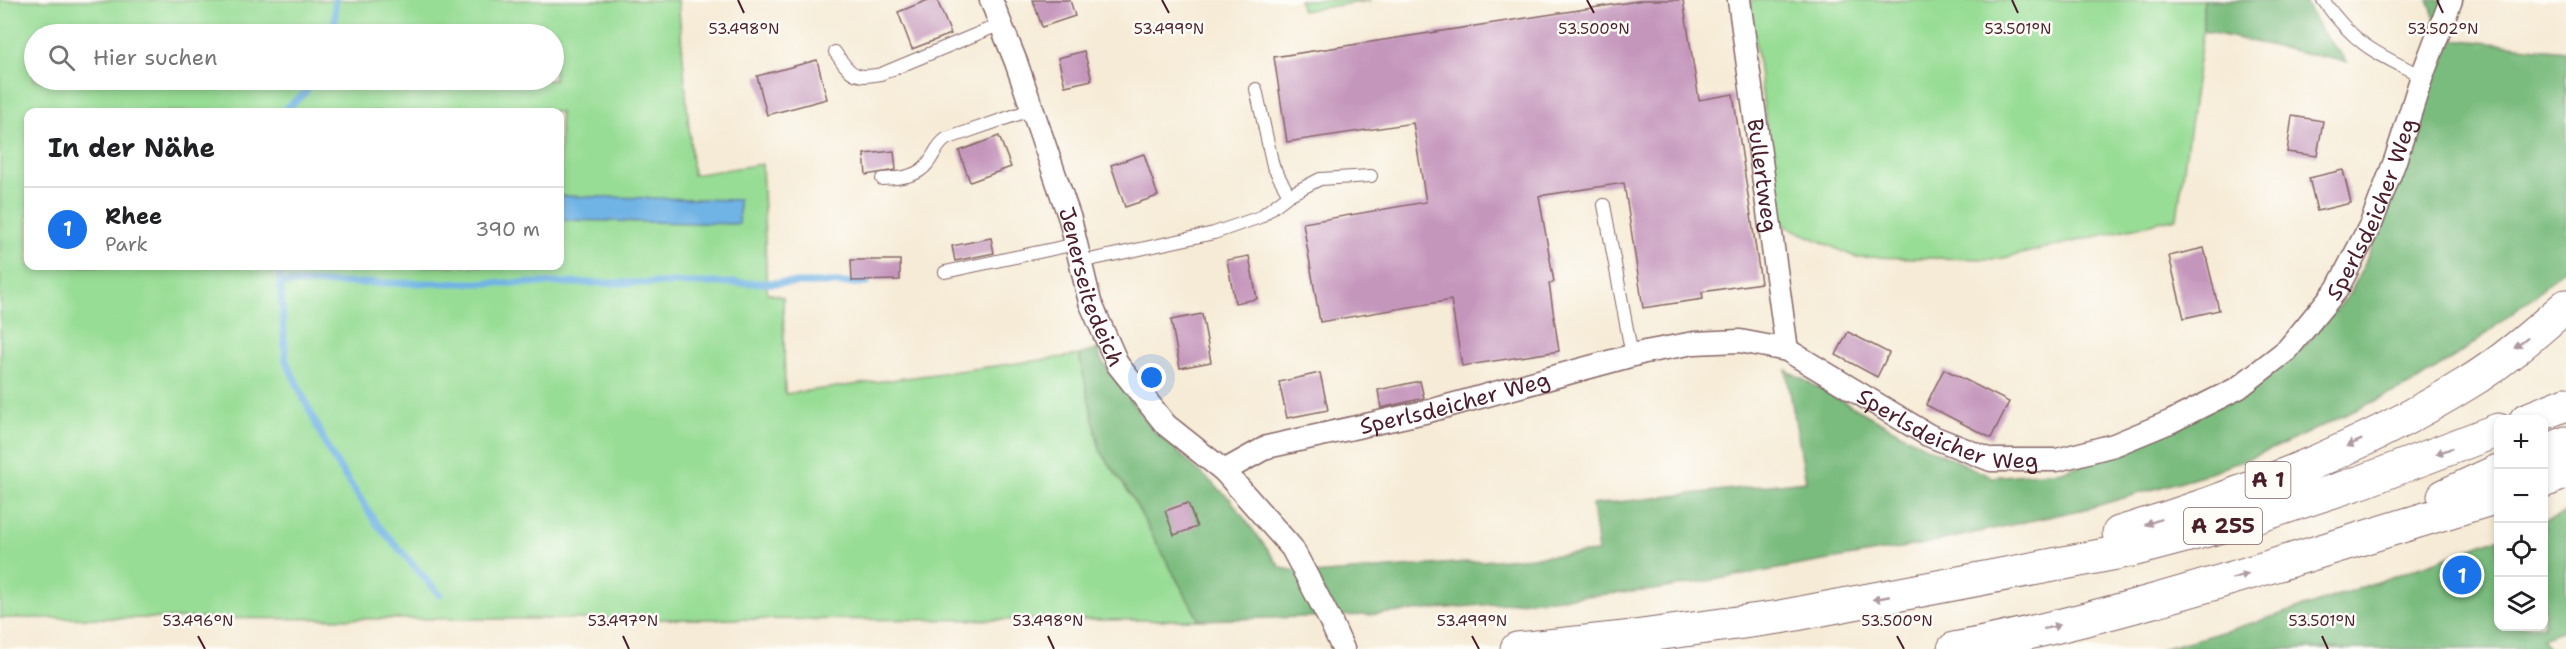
<!DOCTYPE html>
<html lang="de">
<head>
<meta charset="utf-8">
<style>
	:root { --surface:#fff; --page:#f6f6f6; --text:#202124; --muted:#757577; --line:#e0e0e0; --accent:#1a73e8 }
	body { margin:0; font-family:"Shantell Sans",sans-serif; background:var(--page); color:var(--text) }
	.controls { position:absolute; right:18px; bottom:18px; display:grid; overflow:hidden; border-radius:12px; box-shadow:0 3px 9px #0003 }
	.controls button { width:54px; height:54px; display:grid; place-items:center; padding:0; border:0; border-bottom:2px solid var(--line); background:var(--surface); color:var(--text); font:30px sans-serif }
	.you { position:absolute; left:1152px; top:378px; width:21px; height:21px; margin:-15px; border:4px solid #fff; border-radius:50%; background:#1a73e8; box-shadow:0 0 0 9px #1a73e833 }
	.badge { display:grid; place-items:center; width:39px; height:39px; border-radius:50%; background:var(--accent); color:#fff; font-size:20px; font-weight:700 }
	.pin { position:absolute; translate:-50% -50%; border:3px solid #fff; box-shadow:0 2px 6px #0006 }
	.list { margin:0; padding:0; list-style:none }
	h2 { display:flex; justify-content:space-between; align-items:center; height:78px; margin:0; padding:0 24px; font-size:26px }
	h2 small { font-size:20px; font-weight:400; color:var(--muted) }
	.list li { display:grid; grid-template-columns:39px 1fr auto; gap:18px; align-items:center; box-sizing:border-box; height:84px; padding:0 24px; border-top:2px solid var(--line) }
	.list b { display:block; font-size:22px; white-space:nowrap }
	.list p { margin:0; font-size:20px; white-space:nowrap; color:var(--muted) }
	.list em { font-size:20px; font-style:normal; color:var(--muted) }
	.icon { flex:none; width:33px; height:33px; fill:none; stroke:currentColor; stroke-width:2; stroke-linecap:round; stroke-linejoin:round }
	.map { position:relative; flex:none; width:2566px; height:649px; overflow:hidden }
	.search { position:absolute; background:var(--surface); box-shadow:0 3px 9px #0003; left:24px; top:24px; width:540px; height:66px; display:flex; align-items:center; gap:15px; box-sizing:border-box; padding:0 21px; border-radius:33px; color:var(--muted); font-size:22px }
	.panel { position:absolute; background:var(--surface); box-shadow:0 3px 9px #0003; left:24px; top:108px; width:540px; height:162px; border-radius:12px }
	.map>svg:first-child { display:block }
</style>
</head>
<body>
<div class="map">
<svg width="2566" height="649" viewBox="0 0 2566 649">
	<rect width="100%" height="100%" fill="#fdfcf7"/>
	<filter id="ink" filterUnits="userSpaceOnUse"><feTurbulence type="fractalNoise" baseFrequency=".0167" numOctaves="2"/><feDisplacementMap in="SourceGraphic" scale="12" xChannelSelector="R" yChannelSelector="G"/><feConvolveMatrix kernelMatrix="1 2 1 2 8 2 1 2 1" color-interpolation-filters="sRGB"/></filter>
	<filter id="wash" filterUnits="userSpaceOnUse"><feTurbulence type="fractalNoise" baseFrequency=".008" numOctaves="4" result="noise"/><feDisplacementMap in="SourceGraphic" scale="24" xChannelSelector="R" yChannelSelector="G"/><feGaussianBlur stdDeviation="1.35" result="paint"/><feColorMatrix in="noise" values="0 0 0 0 0 0 0 0 0 0 0 0 0 0 0 0 0 1.4 0 .05"/><feComposite in="paint" operator="in"/></filter>
	<g filter="url(#wash)">
		<rect width="100%" height="100%" fill="#f6ebd6"/>
		<!-- green -->
		<path fill="#98dd95" stroke="#717e60" stroke-width="1.5" fill-rule="evenodd" d="M0 0H678L693 175 762 164 767 293 783 297 785 394 1079 355 1100 450 1131 496 1199 620 0 618ZM34 34H554V80H34ZM28 112H560V266H28Z
			M1299 0H1372L1302 11Z
			M1750 0H2203V31L2177 218 1999 259 1855 257 1779 223Z"/>
		<!-- forest -->
		<path fill="#7abc7e" stroke="#626e54" stroke-width="1.5" d="M2203 0H2304L2320 29 2347 62 2203 31Z
			M2428 0H2464L2443 38 2566 51V267L2537 294 2465 350 2417 381 2284 444 2213 472 2089 508 1924 544 1654 590 1367 615 1199 620 1131 496 1100 450 1079 355 1098 349 1101 360 1152 429 1230 499 1281 568 1313 574 1598 552 1592 505 1806 481 1786 370 1922 445 1991 477 2062 471 2115 454 2291 361 2350 294 2383 224 2442 38Z
			M2566 512V629L2542 638 2550 649H2161C2275 619 2387 580 2498 538V626H2544V521Z"/>
		<!-- water -->
		<path fill="#70b3e5" stroke="#5d6988" stroke-width="1.5" d="M560 196 739 200V224L560 220Z"/>
		<g fill="none" stroke-linecap="round" stroke-linejoin="round">
			<!-- stream -->
			<path stroke="#70b3e5" stroke-width="7" d="M335 0V34
				M282 112 304 94 313 80
				M279 266 286 361 330 453 376 523 440 595
				M281 283H867"/>
		</g>
		<g id="blocks">
			<!-- building -->
			<path fill="#c596bc" d="M928 0H937L951 34 912 49 898 12Z
				M1033 0H1070L1075 16 1042 27Z
				M1644 0H1683L1699 100 1733 94 1761 283 1702 292 1703 299 1643 308 1624 183 1539 196 1554 282 1549 283 1559 351 1462 366 1451 300 1320 322 1303 223 1426 202 1413 123 1287 142 1274 57Z
				M1084 51 1092 80 1065 86 1058 58Z
				M817 60 827 99 767 115 757 76Z
				M2292 116 2323 121 2317 156 2287 152Z
				M999 136 1011 167 970 182 959 151Z
				M894 151 896 170 866 175 864 154Z
				M1144 154 1158 196 1125 207 1111 165Z
				M2343 170 2351 203 2317 211 2309 178Z
				M991 238 994 253 955 261 952 246Z
				M2204 248 2219 310 2184 318 2169 256Z
				M1249 256 1257 299 1235 303 1227 260Z
				M851 260H900V280L852 281Z
				M1202 314 1211 362 1180 368 1171 320Z
				M1848 332 1889 353 1877 377 1836 355Z
				M1944 369 2009 402 1991 438 1926 405Z
				M1320 373 1328 410 1287 418 1279 382Z
				M1420 381 1424 398 1381 408 1378 390Z
				M1188 503 1197 527 1174 535 1165 511Z"/>
		</g>
	</g>
	<g filter="url(#ink)">
		<use href="#blocks" fill-opacity="0" stroke="#866667" stroke-width="1.5"/>
		<g fill="none" stroke-linecap="round" stroke-linejoin="round">
			<!-- service casing -->
			<g stroke="#866667" stroke-width="14">
				<path id="service" d="M2323 0C2354 44 2375 53 2422 76
					M835 52C850 73 853 80 881 74L1001 24
					M1256 89 1273 166 1289 195
					M882 179C898 178 917 178 928 163 935 154 936 146 946 139L1033 109
					M1604 205 1632 356
					M1080 262 1214 233 1260 217 1289 195 1320 179 1371 176
					M945 272 1076 244"/>
			</g>
			<!-- minor casing -->
			<g stroke="#866667" stroke-width="25">
				<g id="minor">
					<path id="s1" d="M991 0 1016 62 1070 219 1090 302 1118 365 1166 425 1224 471 1292 548 1330 620 1343 649"/>
					<path id="s2" d="M1739 0 1787 350"/>
					<path id="s3" d="M1224 471 1267 447 1429 411 1645 352 1694 343 1740 341 1787 350 1928 435 1991 460H2057L2114 445 2172 421 2238 388 2287 350 2337 289 2371 224 2395 161 2422 76 2451 0"/>
				</g>
			</g>
			<!-- motorway casing -->
			<g stroke="#866667" stroke-width="35">
				<path id="motorway" d="M2526 420 2566 404
					M2544 452 2566 443
					M2544 481 2566 472
					M2444 496 2498 471
					M2119 533C2234 499 2363 448 2466 384 2501 363 2535 333 2566 306
					M1517 649 1634 637 1780 617 2132 550 2249 519 2364 481 2498 430
					M1954 649C2139 613 2318 550 2498 497"/>
			</g>
			<!-- service -->
			<use href="#service" stroke="#fff" stroke-width="12"/>
			<!-- minor -->
			<use href="#minor" stroke="#fff" stroke-width="22"/>
			<!-- motorway -->
			<use href="#motorway" stroke="#fff" stroke-width="33"/>
		</g>
		<!-- one-way arrows -->
		<defs><path id="oneway-solid" d="M-6-.8H1V-3.2L6.5 0L1 3.2V.8H-6Z" transform="scale(1.5)"/></defs>
		<g fill="#ae9aa0">
			<use href="#oneway-solid" transform="translate(2521 343) rotate(143)"/>
			<use href="#oneway-solid" transform="translate(2354 443) rotate(156)"/>
			<use href="#oneway-solid" transform="translate(2444 451) rotate(159)"/>
			<use href="#oneway-solid" transform="translate(2153 522) rotate(161)"/>
			<use href="#oneway-solid" transform="translate(2240 576) rotate(-17)"/>
			<use href="#oneway-solid" transform="translate(1881 598) rotate(169)"/>
			<use href="#oneway-solid" transform="translate(2052 627) rotate(-14)"/>
		</g>
	</g>
	<!-- ticks -->
	<path fill="none" stroke="#4a1f2b" stroke-width="2" d="M738 0 744 13M1162 0 1169 13M1587 0 1594 13M2012 0 2018 13M2437 0 2443 13M198 636 205 649M623 636 629 649M1048 636 1054 649M1472 636 1479 649M1897 636 1904 649M2322 636 2328 649"/>
	<g text-anchor="middle" dominant-baseline="central" stroke-width="5" stroke-linejoin="round" paint-order="stroke">
		<!-- shield labels -->
		<g fill="#fdfcf7" stroke="#806168" stroke-width="1.5">
			<rect x="2245.5" y="462" width="45" height="36" rx="4.5"/>
			<rect x="2184" y="508" width="78" height="36" rx="4.5"/>
		</g>
		<g font-size="21" font-weight="bold" fill="#4a1f2b">
			<text x="2268" y="480">A 1</text>
			<text x="2223" y="526">A 255</text>
		</g>
		<!-- street labels -->
		<g font-size="22" fill="#4a1f2b" stroke="#fdfcf7">
			<text stroke="none"><textPath href="#s2" startOffset="177">Bullertweg</textPath></text>
			<text stroke="none"><textPath href="#s3" startOffset="1305">Sperlsdeicher Weg</textPath></text>
			<text stroke="none"><textPath href="#s1" startOffset="304">Jenerseitedeich</textPath></text>
			<text stroke="none"><textPath href="#s3" startOffset="242">Sperlsdeicher Weg</textPath></text>
			<text stroke="none"><textPath href="#s3" startOffset="765">Sperlsdeicher Weg</textPath></text>
		</g>
	</g>
	<g font-size="15" text-anchor="middle" fill="#4a1f2b" stroke="#fdfcf7" stroke-width="5" stroke-linejoin="round" paint-order="stroke">
		<text x="744" y="34">53.498°N</text>
		<text x="1169" y="34">53.499°N</text>
		<text x="1594" y="34">53.500°N</text>
		<text x="2018" y="34">53.501°N</text>
		<text x="2443" y="34">53.502°N</text>
		<text x="198" y="626">53.496°N</text>
		<text x="623" y="626">53.497°N</text>
		<text x="1048" y="626">53.498°N</text>
		<text x="1472" y="626">53.499°N</text>
		<text x="1897" y="626">53.500°N</text>
		<text x="2322" y="626">53.501°N</text>
	</g>
</svg>
<div class="controls">
<button>+</button>
<button>−</button>
<button><svg class="icon" aria-label="locate" viewBox="0 0 24 24"><circle cx="12" cy="12" r="6"/><path d="M12 2v4M12 18v4M2 12h4M18 12h4"/></svg></button>
<button><svg class="icon" aria-label="layers" viewBox="0 0 24 24"><path d="M12 4l9 5-9 5-9-5zM3 14l9 5 9-5"/></svg></button>
</div>
<div class="you"></div>
<div class="pin badge" style="left:2462px;top:575px">1</div>
<div class="search"><svg class="icon" aria-label="search" viewBox="0 0 24 24"><circle cx="10" cy="10" r="6"/><path d="M15 15l6 6"/></svg>Hier suchen</div>
<section class="panel">
<h2>In der Nähe<small></small></h2>
<ul class="list">
<li><span class="badge">1</span><div><b>Rhee</b><p>Park</p></div><em>390 m</em></li>
</ul>
</section>
</div>
</body>
</html>
